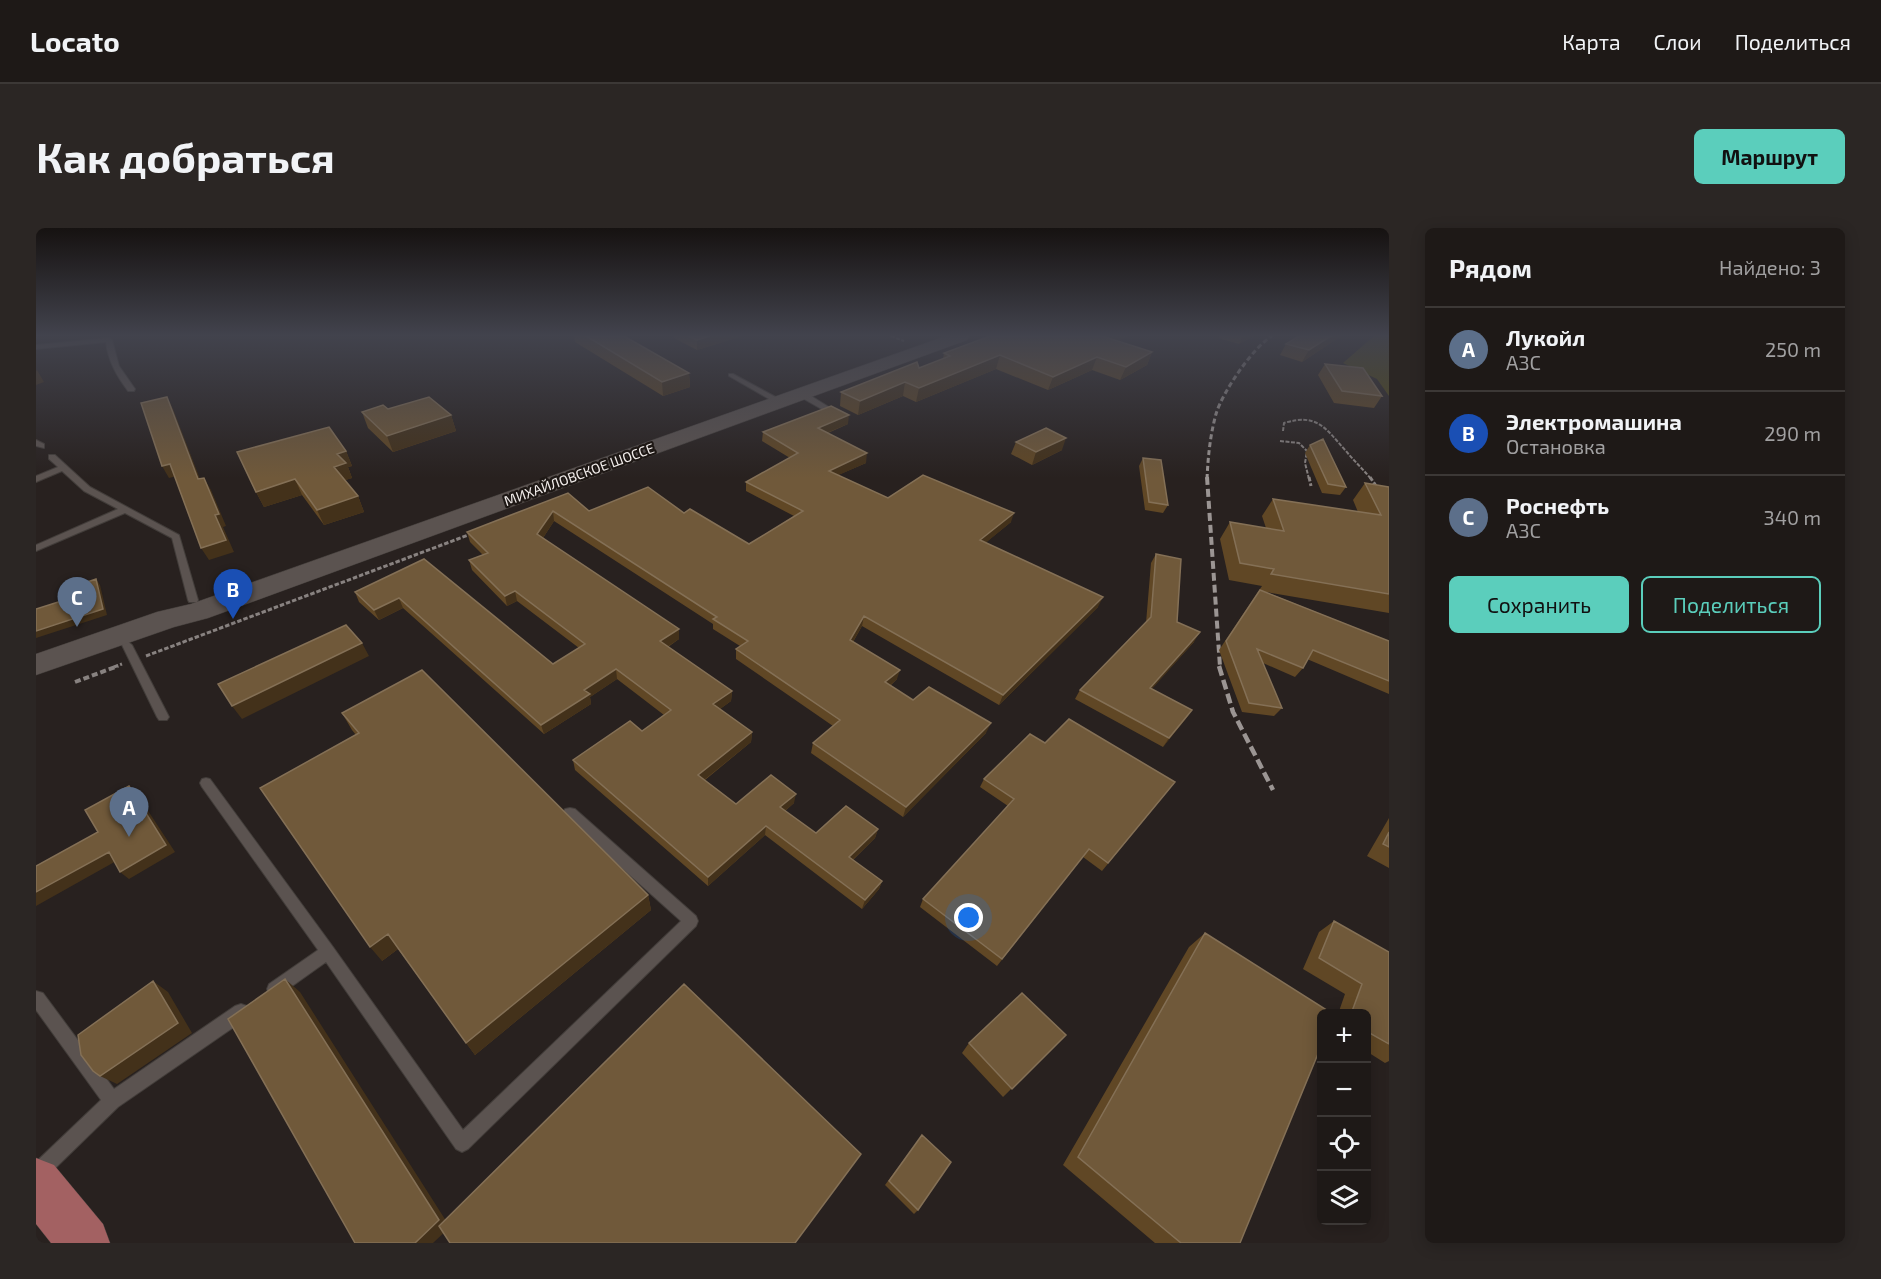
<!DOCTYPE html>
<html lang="ru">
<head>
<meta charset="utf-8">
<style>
	:root { --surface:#1e1917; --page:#2b2624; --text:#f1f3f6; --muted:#a1a0a1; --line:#3c3836; --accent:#5bcebc }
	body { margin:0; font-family:"Exo 2",sans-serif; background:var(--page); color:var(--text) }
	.controls { position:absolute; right:18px; bottom:18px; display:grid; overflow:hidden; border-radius:9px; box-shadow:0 3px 15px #0003 }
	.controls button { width:54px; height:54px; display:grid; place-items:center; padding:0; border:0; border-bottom:2px solid var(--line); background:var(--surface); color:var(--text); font:30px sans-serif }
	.you { position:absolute; left:933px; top:690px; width:21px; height:21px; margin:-15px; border:4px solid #fff; border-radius:50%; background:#1a73e8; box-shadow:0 0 0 9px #1a73e833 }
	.badge { display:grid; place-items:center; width:39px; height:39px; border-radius:50%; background:var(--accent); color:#fff; font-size:20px; font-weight:700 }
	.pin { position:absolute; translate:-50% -50px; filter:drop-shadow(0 2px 3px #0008) }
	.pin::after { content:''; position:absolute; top:32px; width:21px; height:18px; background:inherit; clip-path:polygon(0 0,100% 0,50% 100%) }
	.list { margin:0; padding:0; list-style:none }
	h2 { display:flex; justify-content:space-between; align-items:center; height:78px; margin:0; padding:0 24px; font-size:26px }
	h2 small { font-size:20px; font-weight:400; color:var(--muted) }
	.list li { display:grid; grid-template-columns:39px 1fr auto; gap:18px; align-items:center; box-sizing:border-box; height:84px; padding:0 24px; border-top:2px solid var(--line) }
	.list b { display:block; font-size:22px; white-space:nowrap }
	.list p { margin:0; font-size:20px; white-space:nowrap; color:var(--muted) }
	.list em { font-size:20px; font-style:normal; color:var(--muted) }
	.actions { display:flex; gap:12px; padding:18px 24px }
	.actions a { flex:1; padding:14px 0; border:2px solid var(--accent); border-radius:9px; text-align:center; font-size:21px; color:var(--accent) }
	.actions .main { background:var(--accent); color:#111 }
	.icon { flex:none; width:33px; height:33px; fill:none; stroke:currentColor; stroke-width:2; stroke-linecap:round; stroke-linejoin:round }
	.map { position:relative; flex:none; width:1353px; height:1015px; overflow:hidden; border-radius:9px }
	header { display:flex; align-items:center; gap:36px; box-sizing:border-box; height:84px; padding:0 30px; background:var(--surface); border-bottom:2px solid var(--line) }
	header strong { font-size:28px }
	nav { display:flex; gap:33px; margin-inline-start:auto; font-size:21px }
	.intro { display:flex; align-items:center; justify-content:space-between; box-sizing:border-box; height:144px; padding:0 36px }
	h1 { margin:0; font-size:42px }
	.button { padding:15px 27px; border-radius:9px; background:var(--accent); color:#111; font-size:21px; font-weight:700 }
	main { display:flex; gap:36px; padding:0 36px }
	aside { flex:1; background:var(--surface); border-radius:9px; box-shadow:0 3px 15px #0003 }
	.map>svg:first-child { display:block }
</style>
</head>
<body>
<header>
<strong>Locato</strong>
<nav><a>Карта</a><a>Слои</a><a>Поделиться</a></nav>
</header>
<div class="intro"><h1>Как добраться</h1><a class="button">Маршрут</a></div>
<main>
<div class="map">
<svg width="1353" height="1015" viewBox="0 0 1353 1015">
	<rect width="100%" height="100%" fill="#28211f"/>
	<!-- green -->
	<path fill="#51480e" d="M1338 108H1353V168L1341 151 1307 135Z"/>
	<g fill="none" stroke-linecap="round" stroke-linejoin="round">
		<!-- lane casing -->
		<g stroke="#423d3a" stroke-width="2">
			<path id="lane" d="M73 110 76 112 83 138 99 161 98 163H92C81 148 72 133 70 114L0 121V117Z
				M693 146H697L747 173 740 175 693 148Z
				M761 163H767L796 181 789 183 761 167Z
				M0 212 8 216V220L0 218Z
				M13 227H19L54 259 143 307 162 372 161 374H153L152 372 136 310 89 285 0 323V317L82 281 48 263 26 243 0 254V248L22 239 13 231Z
				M91 413 96 417 133 489 131 492H123L121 489 86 417Z
				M170 550 174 551 297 719 427 902 645 693 529 589 527 585 529 581 534 580 539 581 660 688 662 693 660 698 432 921 426 924 420 921 290 734 245 766 239 769 233 766 231 761 233 756 282 722 166 559 164 555 166 551Z
				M0 763 7 765 78 861 199 778 205 776 211 778 213 784 211 790 82 879 6 953 0 956V934L65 872 0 782Z"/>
		</g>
		<!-- secondary casing -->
		<g stroke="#423d3a" stroke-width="1">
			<path id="secondary" d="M910 108H934L931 112 172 390 138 399 0 447V426L121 384 155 376Z"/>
		</g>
		<!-- primary casing -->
		<g stroke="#423d3a" stroke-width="1">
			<path id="primary" d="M0 930 18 937 67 996 74 1015H15L0 996Z"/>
		</g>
		<!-- path-far2 -->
		<path stroke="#888280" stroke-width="2" stroke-dasharray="4 1.5" stroke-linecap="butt" d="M855 108 868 113
			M1247 203 1248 195C1282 185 1289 200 1310 223 1318 233 1327 241 1335 251
			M1244 213 1263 215 1271 223 1269 235 1273 251"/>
		<!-- path-far1 -->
		<path stroke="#888280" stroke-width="3" stroke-dasharray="4.5 2" stroke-linecap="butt" d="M1273 249 1275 258
			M1334 249 1342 261
			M110 428 435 306
			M78 439 86 436"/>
		<!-- path -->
		<path stroke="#888280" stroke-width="4" stroke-dasharray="6 3" stroke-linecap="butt" d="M39 454 82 438"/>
		<!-- lane -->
		<use href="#lane" fill="#5b5350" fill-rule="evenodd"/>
		<!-- secondary -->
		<use href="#secondary" fill="#5b5350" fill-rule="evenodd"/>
		<!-- primary -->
		<use href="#primary" fill="#a36162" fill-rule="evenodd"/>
		<!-- rail-far2 -->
		<path stroke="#9b9593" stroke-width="3" stroke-dasharray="5 3" stroke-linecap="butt" d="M1171 251C1172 229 1174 208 1180 186 1186 165 1217 119 1236 108"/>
		<!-- rail-far1 -->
		<path stroke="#9b9593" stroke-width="4" stroke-dasharray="8 4" stroke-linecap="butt" d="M1171 249 1184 439"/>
		<!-- rail -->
		<path stroke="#9b9593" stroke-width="4.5" stroke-dasharray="10 4.5" stroke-linecap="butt" d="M1183 438 1197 484 1237 562"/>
	</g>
	<!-- wall -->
	<path fill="#604725" d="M538 108H588L653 145 654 159 627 168 539 114Z
		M638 108H706L661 122 638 110Z
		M954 108H1092L1080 113 1116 124 1111 137 1084 152 1056 142 1012 162 960 141 880 174 867 168 822 187 804 178 805 164 883 140 907 131 908 125Z
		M1183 108H1217L1203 116 1182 110Z
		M1263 108H1305L1266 134 1244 127 1250 116Z
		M1289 136 1346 168 1338 180 1298 175 1282 147Z
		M352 181 415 187 420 203 357 224 332 200 326 184Z
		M812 196 792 205 830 235 802 247 852 270 975 294 949 315 1062 379 963 477 826 398 817 414 861 451 854 458 877 472 950 505 867 589 775 525 777 515 797 498 700 431V421L704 418 677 401V396L518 293 507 310 643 411 632 419 696 463 695 473 684 481 716 504 715 514 669 552 700 576 758 575 749 583 780 605 842 601 839 610 817 632 846 653 843 661 826 681 729 607 672 658 539 542 537 532 606 503 628 487 581 451 554 469 555 476 508 506 367 380 343 392 323 374 319 364 388 331 517 436 543 420 481 373 471 378 436 342 433 332 447 327 434 314 431 304 532 265 553 283 648 285 713 316 758 288 710 263V254L754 230 726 213 727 204Z
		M980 214 1026 222 996 237 975 226Z
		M1274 217 1310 259 1304 267 1286 265 1269 225Z
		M310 223 316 238 312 239 316 250 309 252 322 268 328 284 288 297 266 267 228 279 220 264Z
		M1107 230 1132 277 1127 285 1109 282 1103 238Z
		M1329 255 1353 259V385L1230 364 1353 413V466L1271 431 1267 440 1259 449 1227 435 1246 480 1238 488 1206 484 1183 422 1226 358 1193 352 1184 311 1194 294 1230 300 1226 288 1237 271 1322 284 1317 272Z
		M1120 326 1141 394 1158 414 1115 461 1156 482 1127 519 1039 471 1044 462 1110 395 1115 335Z
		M306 485 612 667 615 682 439 827 362 721 346 733 320 507 316 502Z
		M1009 515 1139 554 1066 643 1047 629 961 738 884 679 887 671 972 578 944 559 948 551Z
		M1353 590V640L1331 628Z
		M1298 693 1353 724V833L1349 835 1330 823V786H1302L1309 766 1267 741 1283 704Z
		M1169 705 1204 1015H1119L1027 937 1153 719Z
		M1030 807 967 869 926 825 933 815Z
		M886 907 882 982 878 986 849 957Z"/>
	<!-- shaded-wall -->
	<path fill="#43311a" d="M674 108H706L661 122V112Z
		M1067 108H1092L1061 121Z
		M1207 108H1217L1203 116Z
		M1295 108H1305L1266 134 1273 122Z
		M1116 124 1111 137 1084 152 1090 139Z
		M964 127 960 141 880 174 883 160Z
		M1061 129 1056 142 1012 162 1017 149Z
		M1 142 8 154 0 157V143Z
		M653 145 654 159 627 168 626 154Z
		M869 154 867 168 822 187 824 173Z
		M131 169 137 181 169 264 162 251Z
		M415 187 420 203 357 224 351 208Z
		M813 187 812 196 781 209 782 200Z
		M1030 210 1026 222 996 237 1000 224Z
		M310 223 316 238 312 239 316 250 304 254 298 239 301 226Z
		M831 225 830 235 791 252 793 243Z
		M134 236 141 248 133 250 126 238Z
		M168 250 175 262 190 298 187 299 198 324 173 332 165 320 179 287Z
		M259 251 266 267 228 279 220 264Z
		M322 268 328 284 288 297 281 282Z
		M517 283 518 293 503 316 501 306Z
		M978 285 975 294 941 322 944 312Z
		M60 351 64 357 71 387 0 410V403Z
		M479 363 481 373 471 378 469 368Z
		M1067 369 1062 379 963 477 967 467Z
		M363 370 367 380 343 392 338 382Z
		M828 388 826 398 812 422 814 412Z
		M643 401V411L625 423 624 413Z
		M1164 404 1158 414 1108 470 1114 460Z
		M326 415 333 428 206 491 196 478Z
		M580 441 581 451 554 469 555 476 508 506 505 497 548 462Z
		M864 442 861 451 846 464 849 454Z
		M696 463 695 473 677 486V476Z
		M1156 482 1149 492 1127 519 1133 510Z
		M955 495 950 505 867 589 870 579Z
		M716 504 715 514 663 556 662 547Z
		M93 558 101 566 139 624 93 651 84 644Z
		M760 566 758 575 743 588 744 579Z
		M730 598 729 607 672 658V649Z
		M842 601 839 610 810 638 813 629Z
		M73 624 82 632 0 678V664Z
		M846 653 843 661 826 681 829 672Z
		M612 667 615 682 439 827 430 815Z
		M352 706 362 721 346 733 334 719Z
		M249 751 264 764 414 999 397 1015H379Z
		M117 753 132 764 156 805 81 856 64 848Z"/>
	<!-- building -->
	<path fill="#70593a" stroke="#847056" stroke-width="1.5" d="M550 108H588L653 145 626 154Z
		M652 108H674L661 112Z
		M954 108H1067H1066L1116 124 1090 139 1061 129 1017 149 964 127 883 160 869 154 824 173 805 164 881 134 883 140 914 128 908 125Z
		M1263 108H1295L1273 122 1250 116Z
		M1289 136 1327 140 1346 168 1306 163Z
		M131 169 162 251 168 250 183 286 179 287 190 312 165 320 134 236 126 238 105 175Z
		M393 169 415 187 351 208 326 184 347 177 352 181Z
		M795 178 813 187 782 200 831 225 793 243 852 270 887 247 978 285 944 312 1067 369 967 467 828 388 814 412 864 442 849 454 877 472 893 459 955 495 870 579 777 515 804 492 700 421 712 413 677 391 681 389 517 283 501 306 643 401 624 413 696 463 677 476 716 504 662 547 700 576 735 547 760 566 744 579 780 605 810 578 842 601 813 629 846 653 829 672 730 598 672 649 537 532 594 493 606 503 635 482 580 441 548 462 554 466 505 497 363 370 338 382 319 364 388 331 517 436 549 416 479 363 469 368 433 332 452 325 431 304 532 265 553 283 612 259 648 285 654 281 713 316 767 283 710 254 762 225 727 204Z
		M293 199 310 223 301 226 310 235 298 239 322 268 281 282 259 251 220 264 201 224Z
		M1010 200 1030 210 1000 224 980 214Z
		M1287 211 1310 259 1292 256 1274 217Z
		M1107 230 1125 232 1132 277 1113 274Z
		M1329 255 1353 259V366L1235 346 1238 341 1204 335 1194 294 1248 303 1237 271 1345 287Z
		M1120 326 1145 331 1141 394 1164 404 1114 460 1156 482 1133 510 1044 462 1115 389Z
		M60 351 67 381 0 403V381L35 370 34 360Z
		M1224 362 1353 413V453L1277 422 1267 440 1221 421 1246 480 1213 475 1190 413Z
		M310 397 326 415 196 478 182 456Z
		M386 442 612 667 430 815 352 706 334 719 224 560 323 505 306 485Z
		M1033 491 1139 554 1072 635 1053 621 966 731 887 671 978 571 948 551 994 506 1009 515Z
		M93 558 130 617 84 644 73 624 0 664V638L62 604 49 582Z
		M1353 604V619L1347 616Z
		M1298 693 1353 724V816L1330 803V786H1315L1326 756 1283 730Z
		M1169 705 1297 786H1286V816L1204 1015H1145L1042 929Z
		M249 751 403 992 379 1015H319L192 791Z
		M117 753 142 795 64 848 57 843 45 827 42 807Z
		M648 756 825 926 759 1015H414L403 998Z
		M986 765 1030 807 976 861 933 815Z
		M886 907 915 934 882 982 853 953Z"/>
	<!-- sky -->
	<linearGradient id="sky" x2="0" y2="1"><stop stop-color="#161211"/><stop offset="0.43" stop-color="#42434d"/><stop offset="1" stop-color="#42434d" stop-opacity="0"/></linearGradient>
	<rect width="1353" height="250" fill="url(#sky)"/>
	<g text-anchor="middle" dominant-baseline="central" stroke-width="4.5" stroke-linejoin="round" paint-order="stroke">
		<!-- far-street labels -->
		<g font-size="14" fill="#f2edeb" stroke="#1e1815">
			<text transform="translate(543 246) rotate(-20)">МИХАЙЛОВСКОЕ ШОССЕ</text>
		</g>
	</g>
</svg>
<div class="controls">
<button>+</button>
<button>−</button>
<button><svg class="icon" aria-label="locate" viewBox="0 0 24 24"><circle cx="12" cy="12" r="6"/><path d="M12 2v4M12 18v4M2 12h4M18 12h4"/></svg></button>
<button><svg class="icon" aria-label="layers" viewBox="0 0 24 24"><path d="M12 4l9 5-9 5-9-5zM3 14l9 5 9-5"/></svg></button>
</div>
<div class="you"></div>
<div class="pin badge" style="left:93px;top:609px;background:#5c6f8a">A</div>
<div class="pin badge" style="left:197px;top:391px;background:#1a4fb4">B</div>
<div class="pin badge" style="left:41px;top:399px;background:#5c6f8a">C</div>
</div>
<aside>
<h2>Рядом<small>Найдено: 3</small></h2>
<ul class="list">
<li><span class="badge" style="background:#5c6f8a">A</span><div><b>Лукойл</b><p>АЗС</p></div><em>250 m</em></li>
<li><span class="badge" style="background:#1a4fb4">B</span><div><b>Электромашина</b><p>Остановка</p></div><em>290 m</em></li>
<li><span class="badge" style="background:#5c6f8a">C</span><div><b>Роснефть</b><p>АЗС</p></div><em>340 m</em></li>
</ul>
<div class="actions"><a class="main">Сохранить</a><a>Поделиться</a></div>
</aside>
</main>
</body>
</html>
